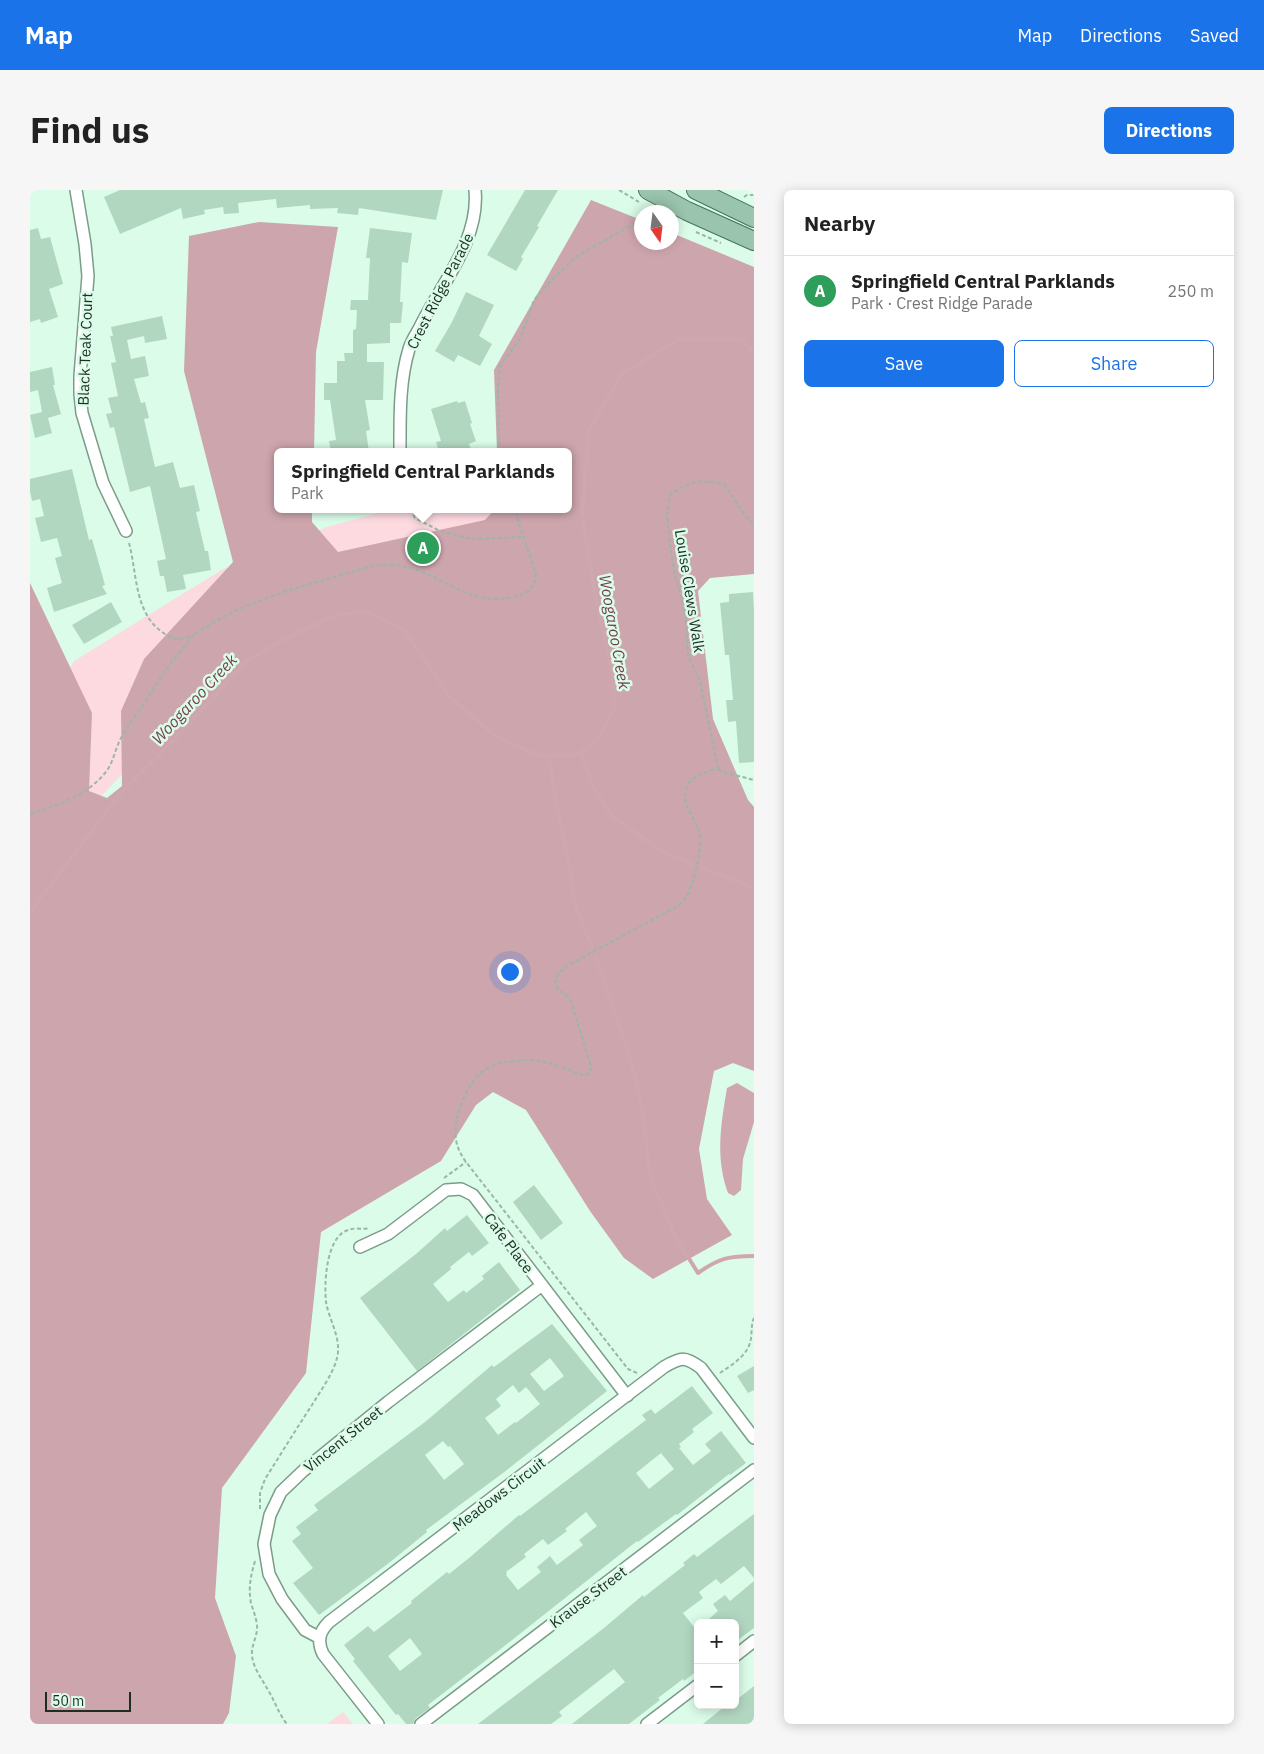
<!DOCTYPE html>
<html lang="en">
<head>
<meta charset="utf-8">
<style>
	:root { --surface:#fff; --page:#f6f6f6; --text:#222; --muted:#767676; --line:#e0e0e0; --accent:#1a73e8 }
	body { margin:0; font-family:"IBM Plex Sans",sans-serif; background:var(--page); color:var(--text) }
	.controls { position:absolute; right:15px; bottom:15px; display:grid; overflow:hidden; border-radius:8px; box-shadow:0 2px 12px #0003 }
	.controls button { width:45px; height:45px; display:grid; place-items:center; padding:0; border:0; border-bottom:1px solid var(--line); background:var(--surface); color:var(--text); font:25px sans-serif }
	.compass { position:absolute; left:604px; top:15px; width:45px; height:45px; border-radius:50%; background:var(--surface); box-shadow:0 2px 12px #0003; rotate:166deg }
	.scale { position:absolute; left:15px; bottom:12px; width:86px; box-sizing:border-box; padding-left:5px; border:2px solid #1f2c24; border-top:0; font-size:14px; line-height:18px; white-space:nowrap; color:#1f2c24; -webkit-text-stroke:4px #dafce8; paint-order:stroke }
	.you { position:absolute; left:479px; top:781px; width:18px; height:18px; margin:-12px; border:4px solid #fff; border-radius:50%; background:#1a73e8; box-shadow:0 0 0 8px #1a73e833 }
	.badge { display:grid; place-items:center; width:32px; height:32px; border-radius:50%; background:var(--accent); color:#fff; font-size:16px; font-weight:700 }
	.pin { position:absolute; translate:-50% -50%; border:2px solid #fff; box-shadow:0 1px 5px #0006 }
	.popup { position:absolute; left:244px; top:258px; width:298px; height:65px; box-sizing:border-box; display:grid; place-content:center; border-radius:8px; background:var(--surface); filter:drop-shadow(0 1px 4px #0005); font-size:16px; white-space:nowrap; color:var(--muted) }
	.popup b { font-size:19px; color:var(--text) }
	.popup::after { content:''; position:absolute; left:50%; top:100%; margin-left:-10px; border:10px solid transparent; border-top-color:var(--surface) }
	.list { margin:0; padding:0; list-style:none }
	h2 { display:flex; justify-content:space-between; align-items:center; height:65px; margin:0; padding:0 20px; font-size:21px }
	h2 small { font-size:16px; font-weight:400; color:var(--muted) }
	.list li { display:grid; grid-template-columns:32px 1fr auto; gap:15px; align-items:center; box-sizing:border-box; height:70px; padding:0 20px; border-top:1px solid var(--line) }
	.list b { display:block; font-size:19px; white-space:nowrap }
	.list p { margin:0; font-size:16px; white-space:nowrap; color:var(--muted) }
	.list em { font-size:16px; font-style:normal; color:var(--muted) }
	.actions { display:flex; gap:10px; padding:15px 20px }
	.actions a { flex:1; padding:11px 0; border:1px solid var(--accent); border-radius:8px; text-align:center; font-size:18px; color:var(--accent) }
	.actions .main { background:var(--accent); color:#fff }
	.map { position:relative; flex:none; width:724px; height:1534px; overflow:hidden; border-radius:8px }
	header { display:flex; align-items:center; gap:30px; box-sizing:border-box; height:70px; padding:0 25px; background:var(--accent); color:#fff }
	header strong { font-size:24px }
	nav { display:flex; gap:28px; margin-inline-start:auto; font-size:18px }
	.intro { display:flex; align-items:center; justify-content:space-between; box-sizing:border-box; height:120px; padding:0 30px }
	h1 { margin:0; font-size:35px }
	.button { padding:12px 22px; border-radius:8px; background:var(--accent); color:#fff; font-size:18px; font-weight:700 }
	main { display:flex; gap:30px; padding:0 30px }
	aside { flex:1; background:var(--surface); border-radius:8px; box-shadow:0 2px 12px #0003 }
	.map>svg:first-child { display:block }
</style>
</head>
<body>
<header>
<strong>Map</strong>
<nav><a>Map</a><a>Directions</a><a>Saved</a></nav>
</header>
<div class="intro"><h1>Find us</h1><a class="button">Directions</a></div>
<main>
<div class="map">
<svg width="724" height="1534" viewBox="0 0 724 1534">
	<rect width="100%" height="100%" fill="#dafce8"/>
	<!-- green -->
	<path fill="#fddae0" d="M363 319H537L137 537 0 681V547L44 471 193 379 297 337Z
		M313 1522 323 1534H297Z"/>
	<!-- forest -->
	<path fill="#cda5ad" d="M561 10 611 30 612 52H642V43L724 77V384L680 388 668 401 683 529 718 610 724 617V881L703 873 684 881 669 959 677 1009 702 1045 623 1089 594 1068 560 1021 496 920 463 902 446 915 411 971 291 1042 276 1183 192 1298 185 1408 206 1466 199 1523 193 1534H0V393L62 523 59 601 77 608 92 596 91 521 114 469 203 372 154 181 159 46 229 32 308 37 286 162 284 262H248V319H282V332L308 362 455 330 465 319H538V262H467L464 180Z"/>
	<!-- water -->
	<path fill="#cfa7af" d="M707 893 724 903V932L713 969 711 1000 704 1006 698 1003C685 967 691 934 697 898Z"/>
	<g fill="none" stroke-linecap="round" stroke-linejoin="round">
		<!-- stream -->
		<path stroke="#cfa7af" stroke-width="4" d="M551 563 564 599 582 626 633 662 662 674
			M519 565 527 618 539 675 545 715 562 757
			M673 678 724 698
			M0 722 89 605 153 541 216 471 257 448 306 425 337 421 374 440 419 506 465 546 508 565H542L551 563 570 546 585 517 583 483 568 421 552 326 559 240 592 184 649 149H711L724 162
			M566 768 591 840 607 893 615 940 619 981 622 991 645 1046 668 1083C689 1068 699 1066 724 1066"/>
	</g>
	<!-- building -->
	<path fill="#b2d7c1" fill-rule="evenodd" d="M90 0H413L406 30 329 18 328 25 307 23 308 18 280 19V15L247 18 246 9 208 13 209 23 194 24 193 17 174 20 175 24 153 29 151 18 90 44 74 7Z
		M495 0H528L507 36 509 37 491 67 493 69 486 81 457 65Z
		M8 38 11 49 20 47 33 94 19 99 28 127 11 133 10 129 0 132V40Z
		M340 38 382 43 378 73 372 72 370 112H373L371 133H360V153L337 154V172H354L353 210H335L340 240 336 241 339 262H301L299 251 306 250 300 210H294V193H307V171H315L314 163H323V140L326 139 327 120H320L321 110H338L340 68H336Z
		M436 102 464 115 449 146 462 154 450 176 428 165 424 172 405 161 422 132Z
		M132 126 137 149 115 153 114 146 97 150 101 169 115 166 119 186 104 189 111 213 115 212 119 228 114 229 125 277 143 272 150 298 164 295 170 321 166 322 175 361H178L181 380 153 385 156 399 137 402 134 386H130L127 371 136 369 120 296 100 302 84 237 80 238 76 224 82 223 78 208 88 206 81 173 86 172 80 146H83L81 137Z
		M22 177 25 195H23L31 224 18 228 22 243 5 248 0 225 12 222 8 200 0 202V182Z
		M427 211 428 213 435 211 442 233 440 234 446 251 439 254 442 262H409L406 252 411 251 401 219Z
		M42 279 59 350 62 349 75 395 72 396 77 404 24 422 17 398 32 393 25 368 32 366 27 348 11 352 5 328 14 326 10 309 2 311 0 301V289Z
		M723 402 724 421V572L709 573 706 531 698 532 696 510H703L699 465H695L690 413 699 412V404Z
		M81 412 92 432 54 454 42 435Z
		M504 995 533 1033 511 1050 483 1012Z
		M437 1025 459 1053 442 1066 439 1062 420 1077 421 1079 403 1094 418 1112 434 1100 436 1103 454 1089 452 1086 469 1072 490 1100 387 1181 330 1108 386 1064 415 1038 417 1041Z
		M522 1134 577 1201 473 1283 396 1340 397 1342 359 1373 289 1425 263 1393 283 1378 262 1351 271 1344 266 1337 288 1320 284 1315 395 1232 462 1175 464 1177ZM520 1168 534 1186 514 1201 500 1184ZM483 1195 489 1203 496 1197 510 1214 486 1233 485 1232 468 1245 455 1228 471 1216 466 1209ZM413 1251 418 1257 420 1256 434 1274 414 1290 395 1265Z
		M724 1176V1200L718 1203 707 1186Z
		M662 1196 683 1223 662 1239 664 1242 649 1254 651 1257 649 1258 663 1275 681 1261 675 1254 691 1241 716 1273 700 1285 699 1284 647 1325 646 1324 608 1352 607 1351 477 1454 398 1515 400 1518 386 1528 383 1534H376L368 1524 366 1525 323 1471 325 1469 314 1455 338 1436 344 1442 382 1413 381 1411 417 1382 419 1384 439 1368 489 1325 490 1326 616 1230 612 1225 621 1219 625 1224ZM631 1263 644 1279 619 1299 606 1283ZM556 1322 567 1336 549 1350 553 1355 527 1375 520 1366 507 1377 511 1382 488 1400 476 1385 477 1384 476 1382 496 1367 494 1364 513 1349 518 1355 537 1341 535 1339ZM380 1448 392 1464 370 1481 358 1466Z
		M724 1324V1388L714 1376 691 1394 686 1389 669 1402 673 1408 653 1423 668 1442V1480L654 1491 653 1489 628 1508 630 1510 617 1520 599 1534H542L595 1492 584 1479 529 1522 532 1526 521 1534H448L574 1438 613 1405 614 1407 633 1392 655 1375 653 1373 664 1364 667 1367Z
		M724 1391V1438L705 1452V1433H674L688 1421 683 1414 695 1405 700 1411Z
		M724 1496V1534H673L695 1516 696 1518 699 1515H705V1511Z"/>
	<g fill="none" stroke-linecap="round" stroke-linejoin="round">
		<!-- street casing -->
		<g stroke="#7c9c8a" stroke-width="14">
			<path id="street" d="M46 0 55 54 58 86 50 186V204L52 223 73 293 96 341
				M370 262C370 228 369 192 379 159 381 152 385 146 389 139 410 95 450 51 445 0
				M330 1057 358 1044 416 1000 431 999 443 1005 597 1206
				M290 1448 275 1440 252 1409 239 1384 234 1354 240 1325 251 1302 273 1281 358 1212 512 1095
				M705 1466 724 1451
				M348 1534 293 1464C287 1451 289 1442 299 1432L634 1177C651 1167 655 1166 671 1178L724 1248
				M391 1534 724 1280
				M617 1534 668 1495"/>
		</g>
		<!-- primary casing -->
		<g stroke="#43755b" stroke-width="20">
			<path id="primary" d="M618 0 657 21 724 51
				M666 0 724 28"/>
		</g>
		<!-- path -->
		<path stroke="#9bb6a6" stroke-width="2" stroke-dasharray="4 2.5" stroke-linecap="butt" d="M589 0 609 12
			M714 7 717 5H724
			M616 22 619 18
			M666 42 691 53
			M469 262 468 194 470 176 490 149 504 110 519 93 547 66 612 29
			M380 319 385 328 410 341 441 349 493 347
			M99 353C107 382 104 422 132 442 144 451 151 451 164 445
			M688 579 670 491 658 465 655 420 645 385 640 355 637 322 640 305C659 291 671 289 694 294L714 324 724 335
			M688 579 693 582 724 590
			M0 624C28 615 56 606 75 583 83 574 85 559 91 548 97 536 106 525 114 514 126 494 138 476 153 458 157 454 161 447 165 444 208 414 258 400 308 386 326 381 345 373 364 375 411 379 439 423 493 404 501 401 506 393 506 384L490 337 485 319
			M414 988 436 972
			M607 1183 598 1179 436 972C423 954 423 939 430 918 441 889 451 874 483 871 492 870 505 869 514 872 527 875 541 881 554 886L560 882 561 877 540 808 529 800 525 794 526 787 535 777 646 717C649 715 653 712 655 709 663 697 674 656 669 641 666 632 659 623 656 613 651 590 670 582 688 579
			M690 1183C703 1174 719 1165 721 1148 722 1141 721 1134 724 1128
			M230 1319V1303L235 1289C251 1264 266 1239 282 1215 291 1200 303 1184 307 1168 312 1149 299 1130 296 1112 294 1093 296 1047 318 1040 325 1037 333 1040 340 1038
			M225 1371C221 1385 218 1397 221 1413 223 1420 226 1427 227 1435 228 1446 221 1455 222 1465 223 1478 232 1489 238 1500 245 1511 248 1523 257 1534"/>
		<!-- street -->
		<use href="#street" stroke="#fff" stroke-width="11"/>
		<!-- primary -->
		<use href="#primary" stroke="#9ac4ae" stroke-width="18"/>
	</g>
	<g text-anchor="middle" dominant-baseline="central" stroke-width="5" stroke-linejoin="round" paint-order="stroke">
		<!-- street labels -->
		<g font-size="15" fill="#1f2c24" stroke="#dafce8">
			<text transform="translate(410 101) rotate(-63)">Crest Ridge Parade</text>
			<text transform="translate(55 159) rotate(-88)">Black Teak Court</text>
			<text transform="translate(660 401) rotate(81)">Louise Clews Walk</text>
			<text transform="translate(479 1053) rotate(53)">Cafe Place</text>
			<text transform="translate(313 1249) rotate(-39)">Vincent Street</text>
			<text transform="translate(469 1304) rotate(-37)">Meadows Circuit</text>
			<text transform="translate(558 1407) rotate(-37)">Krause Street</text>
		</g>
		<!-- water labels -->
		<g font-size="16" font-style="italic" fill="#773f4d" stroke="#dafce8">
			<text transform="translate(585 442) rotate(80)">Woogaroo Creek</text>
			<text transform="translate(164 509) rotate(-47)">Woogaroo Creek</text>
		</g>
	</g>
</svg>
<div class="controls">
<button>+</button>
<button>−</button>
</div>
<svg class="compass" viewBox="-18 -18 36 36"><path d="M0-13l5 13h-10z" fill="#e53935"/><path d="M0 13l5-13h-10z" fill="#767676"/></svg>
<div class="scale">50 m</div>
<div class="you"></div>
<div class="pin badge" style="left:393px;top:358px;background:#2e9e5b">A</div>
<div class="popup"><b>Springfield Central Parklands</b>Park</div>
</div>
<aside>
<h2>Nearby<small></small></h2>
<ul class="list">
<li><span class="badge" style="background:#2e9e5b">A</span><div><b>Springfield Central Parklands</b><p>Park · Crest Ridge Parade</p></div><em>250 m</em></li>
</ul>
<div class="actions"><a class="main">Save</a><a>Share</a></div>
</aside>
</main>
</body>
</html>
